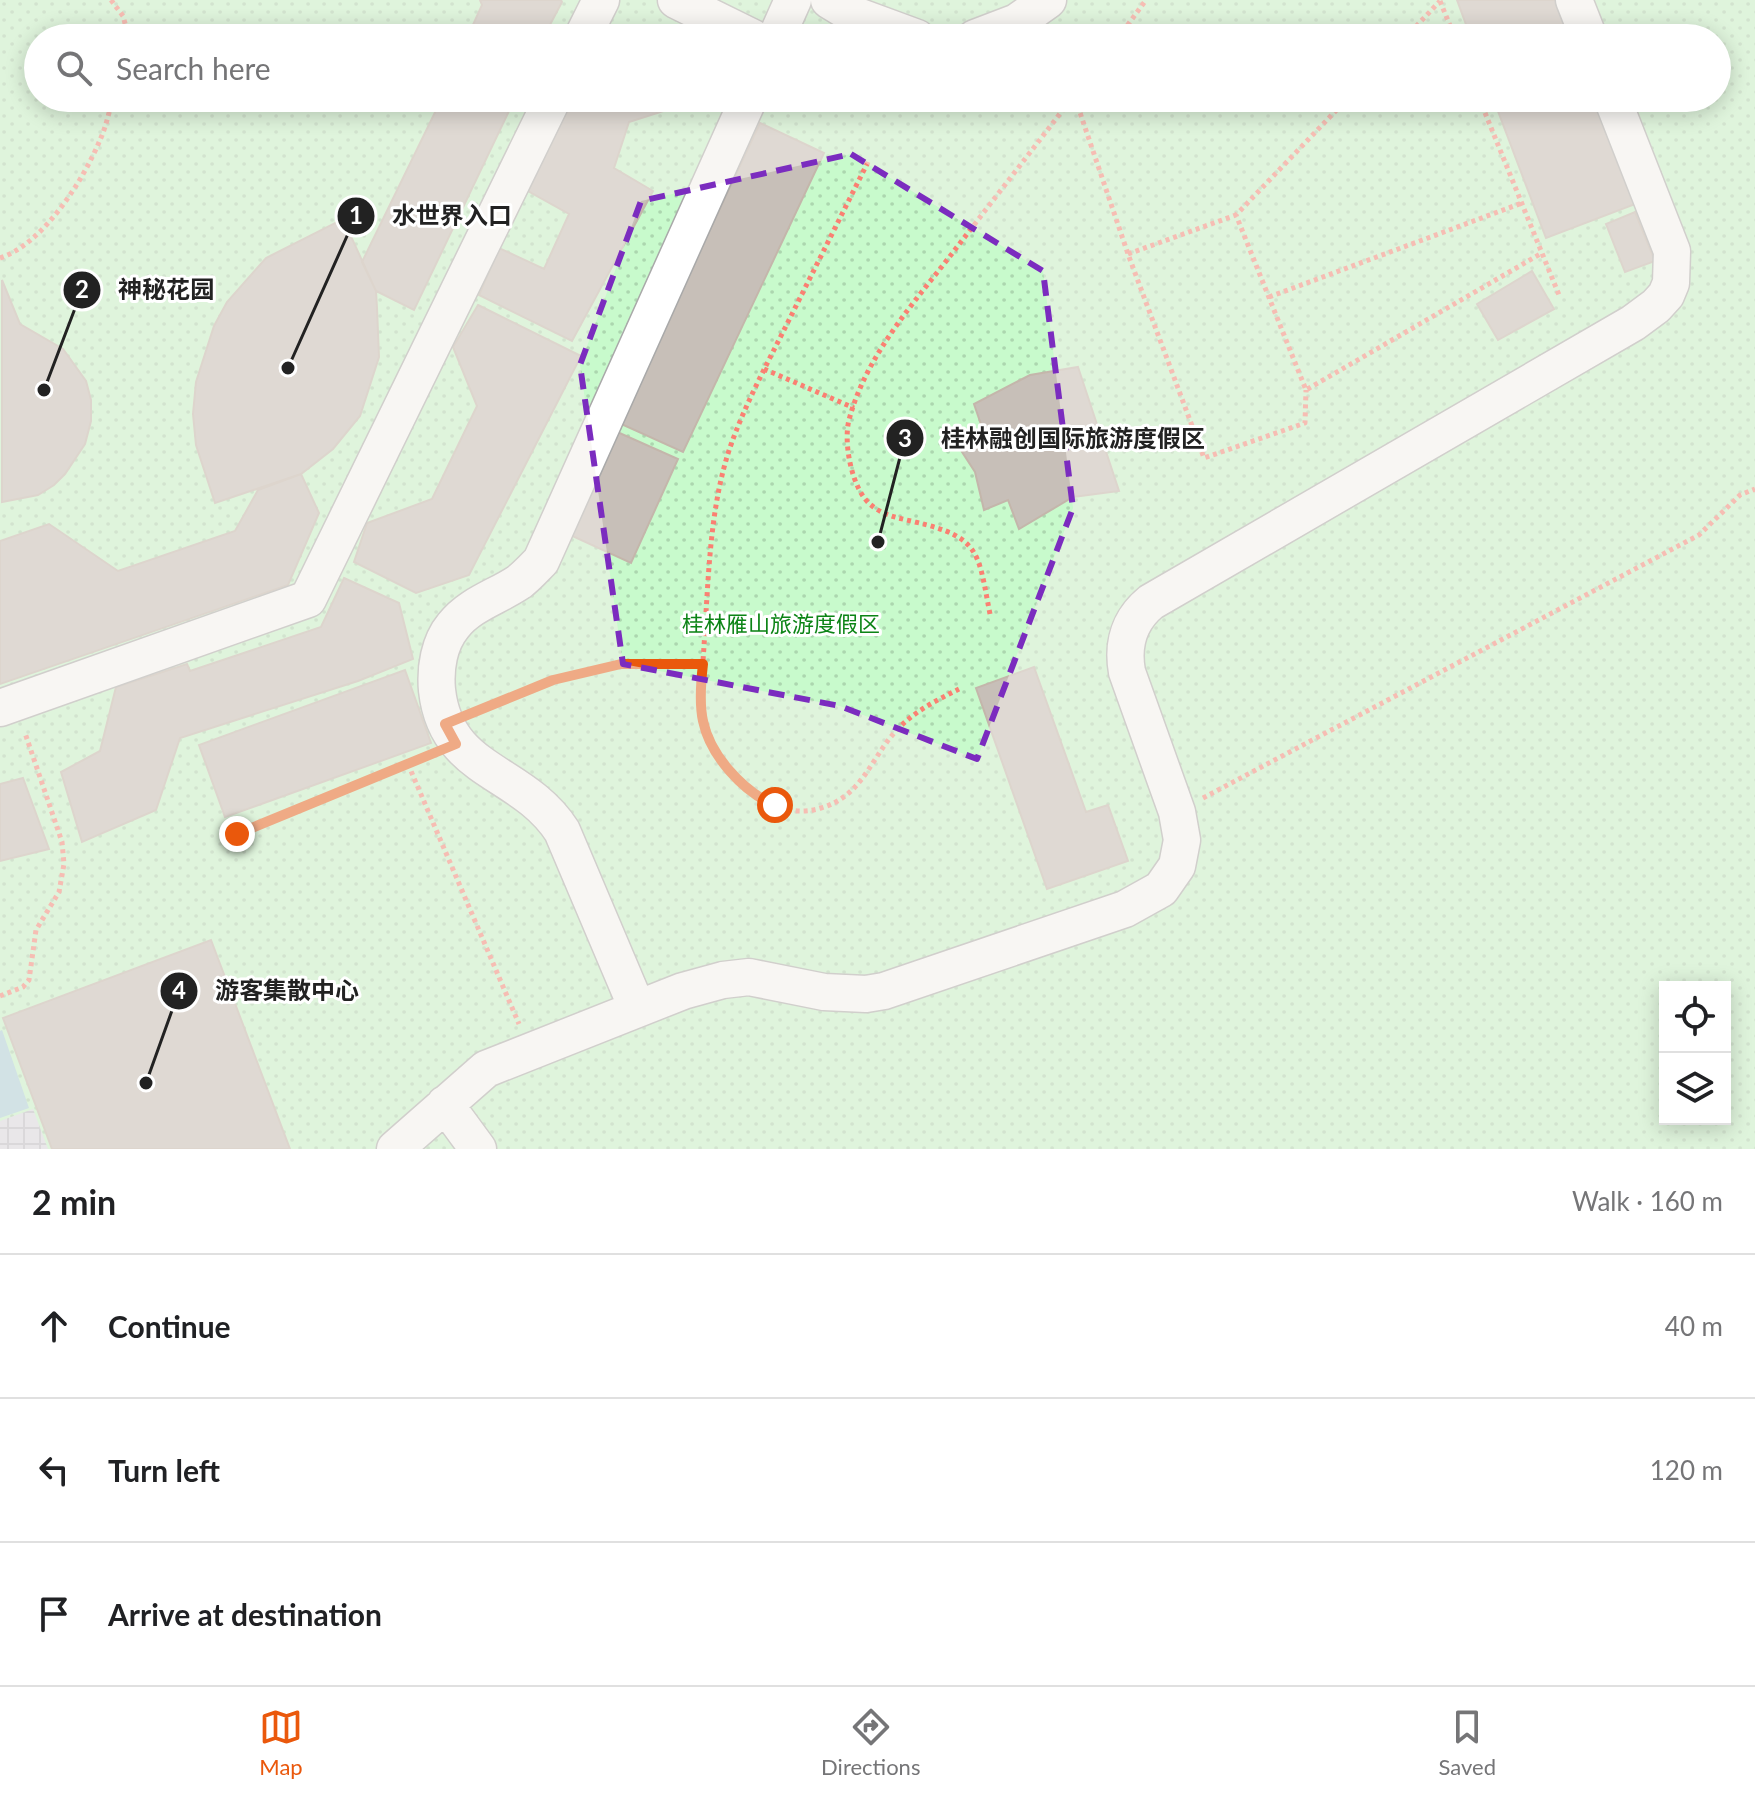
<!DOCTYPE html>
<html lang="en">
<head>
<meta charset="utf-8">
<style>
	:root { --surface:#fff; --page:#f2f2f2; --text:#202124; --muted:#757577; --line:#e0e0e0; --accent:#ea580c }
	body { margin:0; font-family:Lato,"Noto Sans SC",sans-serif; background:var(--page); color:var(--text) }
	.controls { position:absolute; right:24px; bottom:24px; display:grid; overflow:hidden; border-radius:0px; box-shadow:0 4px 20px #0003 }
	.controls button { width:72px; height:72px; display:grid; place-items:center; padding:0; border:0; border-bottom:2px solid var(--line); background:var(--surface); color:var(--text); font:40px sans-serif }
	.stop { position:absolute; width:24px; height:24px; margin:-18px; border:6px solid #ea580c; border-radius:50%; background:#fff }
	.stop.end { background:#ea580c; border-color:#fff; box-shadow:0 2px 8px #0008 }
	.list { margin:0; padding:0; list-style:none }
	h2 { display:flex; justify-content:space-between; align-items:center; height:104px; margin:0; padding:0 32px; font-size:34px }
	h2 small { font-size:26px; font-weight:400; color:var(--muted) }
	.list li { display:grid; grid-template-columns:52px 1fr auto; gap:24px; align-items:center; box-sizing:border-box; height:144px; padding:0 32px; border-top:2px solid var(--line) }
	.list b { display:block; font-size:30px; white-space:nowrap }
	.list em { font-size:26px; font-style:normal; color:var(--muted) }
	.icon { flex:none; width:44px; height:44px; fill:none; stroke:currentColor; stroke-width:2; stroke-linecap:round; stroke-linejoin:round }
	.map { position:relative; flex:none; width:1755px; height:1149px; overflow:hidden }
	.search { position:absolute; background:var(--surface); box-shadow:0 4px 20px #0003; left:24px; right:24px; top:24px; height:88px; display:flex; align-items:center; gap:20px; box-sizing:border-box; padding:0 28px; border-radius:44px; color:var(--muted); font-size:30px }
	.sheet { height:536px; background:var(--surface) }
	nav { display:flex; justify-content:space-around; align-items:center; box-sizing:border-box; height:112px; border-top:2px solid var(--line); background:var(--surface); font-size:22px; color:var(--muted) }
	nav a { display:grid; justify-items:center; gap:4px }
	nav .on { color:var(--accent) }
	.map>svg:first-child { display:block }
</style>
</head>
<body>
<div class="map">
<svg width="1755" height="1149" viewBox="0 0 1755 1149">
	<defs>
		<pattern id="park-dots" width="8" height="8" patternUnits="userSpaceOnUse" patternTransform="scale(2)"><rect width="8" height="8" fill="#c8facc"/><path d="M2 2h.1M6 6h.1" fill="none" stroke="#acd6af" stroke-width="1.8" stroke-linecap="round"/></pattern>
		<pattern id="plaza-grid" width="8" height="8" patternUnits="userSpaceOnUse" patternTransform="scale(2)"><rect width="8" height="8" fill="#dddde8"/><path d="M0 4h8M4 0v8" fill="none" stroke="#bdbdc7"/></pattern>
	</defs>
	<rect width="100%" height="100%" fill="#f2efe9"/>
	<!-- park -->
	<path fill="url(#park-dots)" fill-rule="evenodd" d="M0 0H1755V1149H0ZM38 38H1717V98H38ZM1665 987H1725V1119H1665Z"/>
	<!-- plaza -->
	<path fill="url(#plaza-grid)" d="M33 1109 48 1149H0V1121Z"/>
	<!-- water -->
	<path fill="#aad3df" d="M2 1030 29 1108 0 1118V1031Z"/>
	<!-- building -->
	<path fill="#c7bfb8" stroke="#c4b6ab" stroke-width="2" d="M480 0H561L562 2 543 38H467L482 5Z
		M1457 0H1562L1576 38H1471Z
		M442 98H486L510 109 414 310 376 291 362 262Z
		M573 98H704L629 122 614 168 653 191 572 341 479 295 499 248 544 269 569 214 528 191Z
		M1493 98H1599L1638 203 1546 238Z
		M760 123 824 153 683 452 619 423Z
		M1635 212 1655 261 1625 272 1606 224Z
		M343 219 376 291 377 308 379 357 360 416 333 449 301 474 215 503 196 445 193 414 196 382 214 326 227 302 266 258Z
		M1532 271 1554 309 1498 340 1477 304Z
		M2 280 20 324 63 349 86 381 91 400V421L85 444 65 474 54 485 38 495 2 502Z
		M478 305 581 356 469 575 416 593 354 562 367 523 432 499 477 406 453 347Z
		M1078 367 1119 491 1073 497 1019 529 1008 500 984 510 975 472 962 452 987 442 974 404 1030 375Z
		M615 431 678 459 631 563 568 534Z
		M301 474 319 513 288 585 0 684V541L49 524 118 571 235 531 258 490Z
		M344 578 399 603 413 659 358 681 180 738 156 810 82 842 61 772 100 751 116 687 187 664 190 671 321 627Z
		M1034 667 1086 812 1108 805 1128 861 1047 889 976 688Z
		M405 670 431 743 225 817 199 745Z
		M23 778 49 849 0 861V784Z
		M211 940 290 1149H52L3 1018Z"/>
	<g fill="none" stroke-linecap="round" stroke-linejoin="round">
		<!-- minor casing -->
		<g stroke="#a9a9a9" stroke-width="39">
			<path id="minor" d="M676 0 753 38
				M829 0 852 14 917 38
				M1574 0 1589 38
				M582 38 601 0
				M776 38 793 0
				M975 38 1017 22 1048 0
				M0 708 308 599 553 98
				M637 1008 562 831C522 769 446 774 437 690 435 668 439 643 453 626 470 604 497 597 519 582 527 576 534 568 541 561L749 98
				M445 1104 478 1149
				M395 1149 486 1069 683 991 723 980 749 977 824 992 866 994 884 991 1125 909 1161 889 1177 866 1182 840 1177 812 1127 672C1122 644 1129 620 1151 602L1633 323 1656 306 1666 295 1671 283 1672 251 1612 98"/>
		</g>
		<!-- path -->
		<path stroke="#fa8072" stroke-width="5" stroke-dasharray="4 4" stroke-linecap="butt" d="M111 0 123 16 129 38
			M1440 1 1455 38
			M1118 38 1146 0
			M1405 38 1440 1
			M1075 98 1128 254 1204 458 1305 423 1306 390
			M1348 98 1236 215 1306 390 1542 253
			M1479 98 1559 295
			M868 162C841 216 814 270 787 324 768 362 748 399 733 439 711 498 709 566 705 629 702 691 692 726 736 777 756 801 789 818 821 808 862 796 870 760 895 732 913 712 935 701 959 689
			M1128 254 1236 215
			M0 258C43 244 83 181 100 140 106 127 109 112 113 98
			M1269 297 1522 203
			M764 369 854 408
			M990 614C978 553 981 537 915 522 899 518 884 516 871 505 852 490 843 443 849 420 866 355 914 303 954 251 993 200 1033 149 1072 98
			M476 712 553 680 621 664H703
			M408 764 519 1024
			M1203 798 1699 535 1740 495 1755 489
			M237 834 429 755
			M0 996 23 987 29 980 36 930 59 892 64 864 62 842 25 733"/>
		<!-- minor -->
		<use href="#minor" stroke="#fff" stroke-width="36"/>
	</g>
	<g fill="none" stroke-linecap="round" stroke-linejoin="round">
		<!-- route -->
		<path stroke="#ea580c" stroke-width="10" d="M237 834 456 744 445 724 553 680 621 664H703C701 681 699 703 703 721 710 755 743 792 775 805"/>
	</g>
	<!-- marked area -->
	<path d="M0 0H1755V1149H0ZM851 154 1043 271 1073 508 977 759 840 706 623 664 580 365 641 201Z" fill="#f2efe9" fill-opacity=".55" fill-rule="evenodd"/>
	<path fill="none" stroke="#7b2cbf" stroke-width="6" stroke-dasharray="16 10" stroke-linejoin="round" d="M851 154 1043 271 1073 508 977 759 840 706 623 664 580 365 641 201Z"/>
	<g text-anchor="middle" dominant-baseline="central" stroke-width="6" stroke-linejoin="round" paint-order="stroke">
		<!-- park labels -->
		<g font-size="22" fill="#0c8416" stroke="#fff">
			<text x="781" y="623">桂林雁山旅游度假区</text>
		</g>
	</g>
	<!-- callouts -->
	<path fill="none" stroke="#222" stroke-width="3" d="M288 368L356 216M44 390L82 290M878 542L905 438M146 1083L179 991"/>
	<g fill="#222" stroke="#fff" stroke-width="3">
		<circle cx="288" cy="368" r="8"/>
		<circle cx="44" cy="390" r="8"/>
		<circle cx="878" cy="542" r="8"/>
		<circle cx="146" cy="1083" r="8"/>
		<circle cx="356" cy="216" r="20"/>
		<circle cx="82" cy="290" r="20"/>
		<circle cx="905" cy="438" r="20"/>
		<circle cx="179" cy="991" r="20"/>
	</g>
	<g font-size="24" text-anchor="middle" font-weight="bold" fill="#fff">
		<text x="356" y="224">1</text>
		<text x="82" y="298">2</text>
		<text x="905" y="447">3</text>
		<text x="179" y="999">4</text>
	</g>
	<g font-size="24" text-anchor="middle" font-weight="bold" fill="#222" stroke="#fff" stroke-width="6" stroke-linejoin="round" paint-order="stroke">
		<text x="452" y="224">水世界入口</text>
		<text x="166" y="298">神秘花园</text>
		<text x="1073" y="447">桂林融创国际旅游度假区</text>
		<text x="287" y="999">游客集散中心</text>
	</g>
</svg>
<div class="controls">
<button><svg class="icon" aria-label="locate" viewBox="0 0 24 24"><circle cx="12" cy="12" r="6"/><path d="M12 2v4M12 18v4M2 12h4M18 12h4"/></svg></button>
<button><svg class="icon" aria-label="layers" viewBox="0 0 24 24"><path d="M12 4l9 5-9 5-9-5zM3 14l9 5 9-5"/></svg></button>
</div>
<div class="stop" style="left:775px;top:805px"></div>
<div class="stop end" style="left:237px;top:834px"></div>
<div class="search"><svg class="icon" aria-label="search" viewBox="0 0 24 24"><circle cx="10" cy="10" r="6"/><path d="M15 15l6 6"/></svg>Search here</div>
</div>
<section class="sheet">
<h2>2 min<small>Walk · 160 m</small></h2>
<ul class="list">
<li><svg class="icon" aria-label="ahead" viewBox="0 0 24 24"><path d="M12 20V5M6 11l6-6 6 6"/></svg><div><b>Continue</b></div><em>40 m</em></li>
<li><svg class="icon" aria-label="left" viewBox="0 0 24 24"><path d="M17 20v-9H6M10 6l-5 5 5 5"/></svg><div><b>Turn left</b></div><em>120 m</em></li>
<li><svg class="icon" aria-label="arrive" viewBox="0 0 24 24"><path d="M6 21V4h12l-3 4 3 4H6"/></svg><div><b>Arrive at destination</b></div></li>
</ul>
</section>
<nav>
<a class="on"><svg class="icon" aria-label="map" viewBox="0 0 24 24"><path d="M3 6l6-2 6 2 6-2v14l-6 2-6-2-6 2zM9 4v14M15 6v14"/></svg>Map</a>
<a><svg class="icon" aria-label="directions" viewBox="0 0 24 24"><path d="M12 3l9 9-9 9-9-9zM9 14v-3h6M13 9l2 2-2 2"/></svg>Directions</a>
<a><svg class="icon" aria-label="saved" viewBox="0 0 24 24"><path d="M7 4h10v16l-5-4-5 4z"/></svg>Saved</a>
</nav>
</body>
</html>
